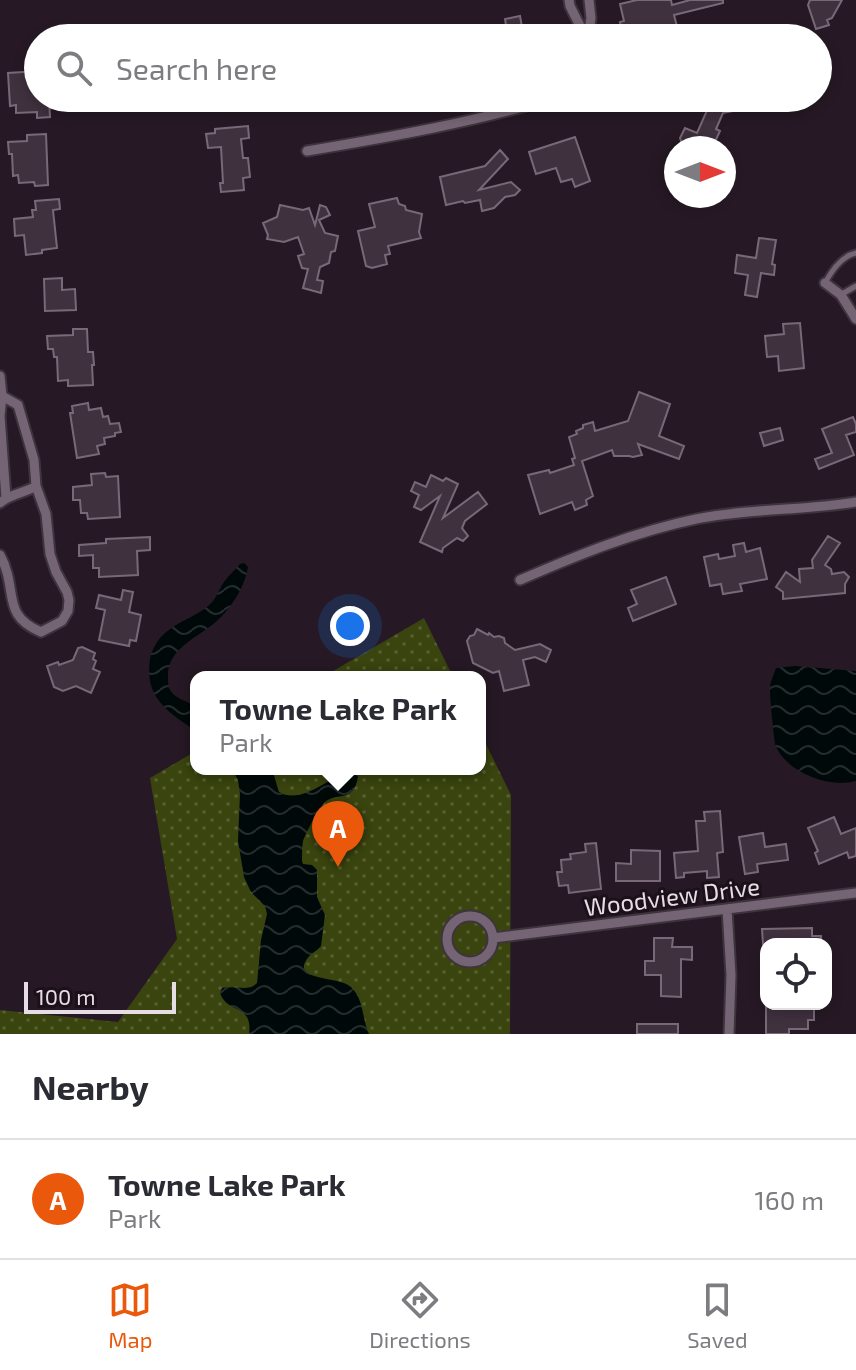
<!DOCTYPE html>
<html lang="en">
<head>
<meta charset="utf-8">
<style>
	:root { --surface:#fff; --page:#f2f2f3; --text:#2b2b33; --muted:#7c7c81; --line:#e1e1e2; --accent:#ea580c }
	body { margin:0; font-family:"Exo 2",sans-serif; background:var(--page); color:var(--text) }
	.controls { position:absolute; right:24px; bottom:24px; display:grid; overflow:hidden; border-radius:16px; box-shadow:0 4px 12px #0003 }
	.controls button { width:72px; height:72px; display:grid; place-items:center; padding:0; border:0; border-bottom:2px solid var(--line); background:var(--surface); color:var(--text); font:40px sans-serif }
	.compass { position:absolute; left:664px; top:136px; width:72px; height:72px; border-radius:50%; background:var(--surface); box-shadow:0 4px 12px #0003; rotate:90deg }
	.scale { position:absolute; left:24px; bottom:20px; width:152px; box-sizing:border-box; padding-left:8px; border:4px solid #e6dde5; border-top:0; font-size:22px; line-height:28px; white-space:nowrap; color:#e6dde5; -webkit-text-stroke:6px #1c101b; paint-order:stroke }
	.you { position:absolute; left:350px; top:626px; width:28px; height:28px; margin:-20px; border:6px solid #fff; border-radius:50%; background:#1a73e8; box-shadow:0 0 0 12px #1a73e833 }
	.badge { display:grid; place-items:center; width:52px; height:52px; border-radius:50%; background:var(--accent); color:#fff; font-size:26px; font-weight:700 }
	.pin { position:absolute; translate:-50% -66px; filter:drop-shadow(0 2px 4px #0008) }
	.pin::after { content:''; position:absolute; top:42px; width:28px; height:24px; background:inherit; clip-path:polygon(0 0,100% 0,50% 100%) }
	.popup { position:absolute; left:190px; top:671px; width:296px; height:104px; box-sizing:border-box; display:grid; place-content:center; border-radius:16px; background:var(--surface); filter:drop-shadow(0 2px 6px #0005); font-size:26px; white-space:nowrap; color:var(--muted) }
	.popup b { font-size:30px; color:var(--text) }
	.popup::after { content:''; position:absolute; left:50%; top:100%; margin-left:-16px; border:16px solid transparent; border-top-color:var(--surface) }
	.list { margin:0; padding:0; list-style:none }
	h2 { display:flex; justify-content:space-between; align-items:center; height:104px; margin:0; padding:0 32px; font-size:34px }
	h2 small { font-size:26px; font-weight:400; color:var(--muted) }
	.list li { display:grid; grid-template-columns:52px 1fr auto; gap:24px; align-items:center; box-sizing:border-box; height:120px; padding:0 32px; border-top:2px solid var(--line) }
	.list b { display:block; font-size:30px; white-space:nowrap }
	.list p { margin:0; font-size:26px; white-space:nowrap; color:var(--muted) }
	.list em { font-size:26px; font-style:normal; color:var(--muted) }
	.icon { flex:none; width:44px; height:44px; fill:none; stroke:currentColor; stroke-width:2; stroke-linecap:round; stroke-linejoin:round }
	.map { position:relative; flex:none; width:856px; height:1034px; overflow:hidden }
	.search { position:absolute; background:var(--surface); box-shadow:0 4px 12px #0003; left:24px; right:24px; top:24px; height:88px; display:flex; align-items:center; gap:20px; box-sizing:border-box; padding:0 28px; border-radius:44px; color:var(--muted); font-size:30px }
	.sheet { height:224px; background:var(--surface) }
	nav { display:flex; justify-content:space-around; align-items:center; box-sizing:border-box; height:112px; border-top:2px solid var(--line); background:var(--surface); font-size:22px; color:var(--muted) }
	nav a { display:grid; justify-items:center; gap:4px }
	nav .on { color:var(--accent) }
	.map>svg:first-child { display:block }
</style>
</head>
<body>
<div class="map">
<svg width="856" height="1034" viewBox="0 0 856 1034">
	<defs>
		<pattern id="grass-dots" width="8" height="8" patternUnits="userSpaceOnUse" patternTransform="scale(2)"><rect width="8" height="8" fill="#3a440e"/><path d="M2 2h.1M6 6h.1" fill="none" stroke="#565f31" stroke-width="1.8" stroke-linecap="round"/></pattern>
		<pattern id="water-waves" width="16" height="10" patternUnits="userSpaceOnUse" patternTransform="scale(2)"><rect width="16" height="10" fill="#000909"/><path d="M0 5q4-4 8 0t8 0" fill="none" stroke="#252c2d"/></pattern>
	</defs>
	<rect width="100%" height="100%" fill="#261925"/>
	<!-- grass -->
	<path fill="url(#grass-dots)" d="M424 618 453 677H323Z
		M480 732 511 795 510 1034H0V1010L118 1022 177 939 150 778 196 751V769H480Z"/>
	<!-- water -->
	<path fill="url(#water-waves)" d="M244 563 248 567C245 585 235 602 222 616 204 636 166 646 168 678 168 682 168 687 170 690 175 699 188 701 196 707V731C168 712 144 698 150 659 152 649 157 640 165 633 177 622 194 617 207 607 216 600 218 591 224 582 229 575 235 570 240 564Z
		M795 666 856 671V781C829 789 785 772 775 744 774 738 769 692 770 686 771 680 774 674 776 668Z
		M232 769H272L279 792C301 805 329 778 349 771L355 772 358 777C353 804 338 791 325 802 319 807 306 833 303 841 302 847 302 855 302 861L303 864 312 865 317 870V897L325 915 321 946C317 951 310 954 307 959 291 981 340 976 351 987 364 999 362 1019 369 1034H249C253 1003 228 1015 220 993L222 988C234 984 247 993 257 983L261 940 267 914 265 906 251 892 244 877 238 841 240 794 238 780Z"/>
	<!-- building -->
	<path fill="#3f313e" stroke="#796978" stroke-width="2" d="M637 0H671L672 5 690 0H723V3L674 15 679 34 665 37 664 34 646 38H629L627 28 621 29 620 22 624 21 620 4Z
		M810 0H842L832 18 827 20 829 25 816 29 808 5Z
		M520 16 524 38H508L505 19Z
		M38 71V98H49L50 117 37 118V112L16 113V105L10 106 8 73Z
		M684 98H736L738 110 723 113 716 129 720 131 714 144 708 141 704 148H686L685 143 681 141 680 138 685 128 697 133 709 106 686 111Z
		M248 126 249 138 241 139 243 158H248L250 177 243 178 244 190 221 192 220 183H223L221 147 208 148 206 134 215 133V129Z
		M46 134 48 185 35 186 34 182 19 183 18 175 13 176 12 154H9L8 142 27 141V135Z
		M575 137 590 181 575 187 572 179 561 182 556 168 536 174 529 152Z
		M500 150 508 159 479 190 511 182 520 190 515 195 505 197 494 208 482 211 480 200 465 203 463 201 446 205 440 177 485 166Z
		M397 198 399 204 405 206 406 210 422 214 419 232 421 238 388 246 390 254 385 255 387 264 372 268 366 266 358 231 375 227 369 204Z
		M59 199 60 209 53 210 57 248 42 250V253L26 255 24 235 15 236 14 219 33 217 32 210H36L35 201Z
		M280 205 303 210 309 208 315 225 320 205 326 207 330 215 319 220 325 233 338 236 335 251 331 252 329 263 320 267 317 280 323 281 321 293 303 288 308 269 302 268 298 256 304 254 298 237 284 242 267 239 268 235 263 223 277 217Z
		M759 238 776 240 772 264 775 265 774 275 761 273 757 297 745 295 748 275 735 273 737 255 756 258Z
		M62 278V290L75 289 76 310 45 311 44 279Z
		M800 323 804 368 779 371 778 356 767 357 765 336 784 334 783 324Z
		M73 329H87L88 352H93L94 365H92L93 385 68 386V380L58 381 57 357H54L53 349H48L47 336 73 335Z
		M639 392 670 404 659 436 684 446 679 459 638 444 642 455 633 457 629 456H614L612 450 582 461 593 496 586 500 587 505 575 510 572 502 540 514 528 475 549 470 550 473 574 465 572 459 575 458 569 437 577 434 576 431 583 428V425L593 422 595 431 628 421Z
		M88 403 89 410 101 408 103 417 108 416 110 424 119 423 121 432 115 433V436L104 438 105 444 97 446 99 454 77 458 70 413H73L72 406Z
		M853 417 856 424V432L846 435 854 455 819 469 815 459 832 453 822 429Z
		M780 428 783 440 764 446 760 433Z
		M105 473 106 477 118 476 120 517 88 519 87 513H81L80 500H73V487L92 485 91 474Z
		M431 475 443 481 446 478 458 484 443 518 478 492 487 504 465 521 462 528 468 536 463 541 457 538 443 548 442 552 420 542 440 496 421 510 414 507 419 495 411 491 415 482 426 487Z
		M828 536 840 543 825 565 831 569 832 574 844 572 849 577 845 584V593L783 599V592L776 587 786 572 800 582 799 569 813 568 812 560Z
		M150 537V550L137 551 138 575 99 577V568H93V555L79 556V545L106 543V539Z
		M744 543 746 552 760 548 767 579 740 584 742 591 723 594 721 584 710 586 704 557 718 554 719 559 735 556 733 545Z
		M666 577 676 604 633 621 628 608 637 604 631 590Z
		M123 590 133 592 129 612 141 615 136 641 130 640 129 646 99 640 105 610 96 608 99 595 121 600Z
		M477 629 488 635 489 633 494 637 499 636 504 638 505 643 515 650 540 644 551 650 546 662 535 657 523 660 529 685 504 691 499 671 493 673 473 663 467 641 470 636 474 635Z
		M82 647 95 653 93 659 96 661 93 669 100 672 91 693 76 686 63 691 54 687 47 666 58 662 59 665 73 660 78 648Z
		M720 811 723 852 717 853 719 877 707 878V871L684 873V877L676 878 674 853 698 851 696 821H705L704 812Z
		M834 817 841 834 856 828V856L849 858 847 852 819 864 815 853 818 851 808 828Z
		M763 833 765 847 786 844 788 860 757 864 758 872 745 874 739 837Z
		M596 843 601 889 569 893 568 885 559 886 557 872H562L561 860 571 859 570 854 586 852 585 844Z
		M631 850 660 851V881H616V863L631 864Z
		M812 928V936H821V944H763L762 929Z
		M654 938H673L672 947H692V960L681 959V997L661 996V975H645V961H654Z
		M814 1006V1020H808V1029H789V1034H766V1007Z
		M637 1024H678V1034H637Z"/>
	<g fill="none" stroke-linecap="round" stroke-linejoin="round">
		<!-- lane casing -->
		<g stroke="#3e343d" stroke-width="9">
			<path id="lane" d="M825 283C832 270 842 256 856 253
				M842 294 856 286"/>
		</g>
		<!-- street casing -->
		<g stroke="#3e343d" stroke-width="13">
			<path id="street" d="M569 0 570 6 586 38
				M588 38 591 18 589 0
				M753 38 758 36
				M307 151C391 137 474 122 555 98
				M825 283 841 295 856 319
				M0 376 2 396 0 416 6 498
				M0 503C10 494 25 493 36 486
				M0 555C19 590 0 615 41 632L62 621 68 611 69 600 67 592 56 572 50 554 46 514 36 486 34 460 18 405 2 396
				M520 580C578 555 634 532 696 519 749 508 803 511 856 502
				M727 909 731 975 729 1034
				M447 939a23 23 0 1 1 46 0a23 23 0 1 1-46 0Z
				M493 938 856 893"/>
		</g>
		<!-- lane -->
		<use href="#lane" stroke="#756574" stroke-width="5"/>
		<!-- street -->
		<use href="#street" stroke="#756574" stroke-width="9"/>
	</g>
	<g text-anchor="middle" dominant-baseline="central" stroke-width="6" stroke-linejoin="round" paint-order="stroke">
		<!-- street labels -->
		<g font-size="24" fill="#e6dde5" stroke="#1c101b">
			<text transform="translate(672 896) rotate(-7)">Woodview Drive</text>
		</g>
	</g>
</svg>
<div class="controls">
<button><svg class="icon" aria-label="locate" viewBox="0 0 24 24"><circle cx="12" cy="12" r="6"/><path d="M12 2v4M12 18v4M2 12h4M18 12h4"/></svg></button>
</div>
<svg class="compass" viewBox="-18 -18 36 36"><path d="M0-13l5 13h-10z" fill="#e53935"/><path d="M0 13l5-13h-10z" fill="#7c7c81"/></svg>
<div class="scale">100 m</div>
<div class="you"></div>
<div class="pin badge" style="left:338px;top:867px">A</div>
<div class="popup"><b>Towne Lake Park</b>Park</div>
<div class="search"><svg class="icon" aria-label="search" viewBox="0 0 24 24"><circle cx="10" cy="10" r="6"/><path d="M15 15l6 6"/></svg>Search here</div>
</div>
<section class="sheet">
<h2>Nearby<small></small></h2>
<ul class="list">
<li><span class="badge">A</span><div><b>Towne Lake Park</b><p>Park</p></div><em>160 m</em></li>
</ul>
</section>
<nav>
<a class="on"><svg class="icon" aria-label="map" viewBox="0 0 24 24"><path d="M3 6l6-2 6 2 6-2v14l-6 2-6-2-6 2zM9 4v14M15 6v14"/></svg>Map</a>
<a><svg class="icon" aria-label="directions" viewBox="0 0 24 24"><path d="M12 3l9 9-9 9-9-9zM9 14v-3h6M13 9l2 2-2 2"/></svg>Directions</a>
<a><svg class="icon" aria-label="saved" viewBox="0 0 24 24"><path d="M7 4h10v16l-5-4-5 4z"/></svg>Saved</a>
</nav>
</body>
</html>
